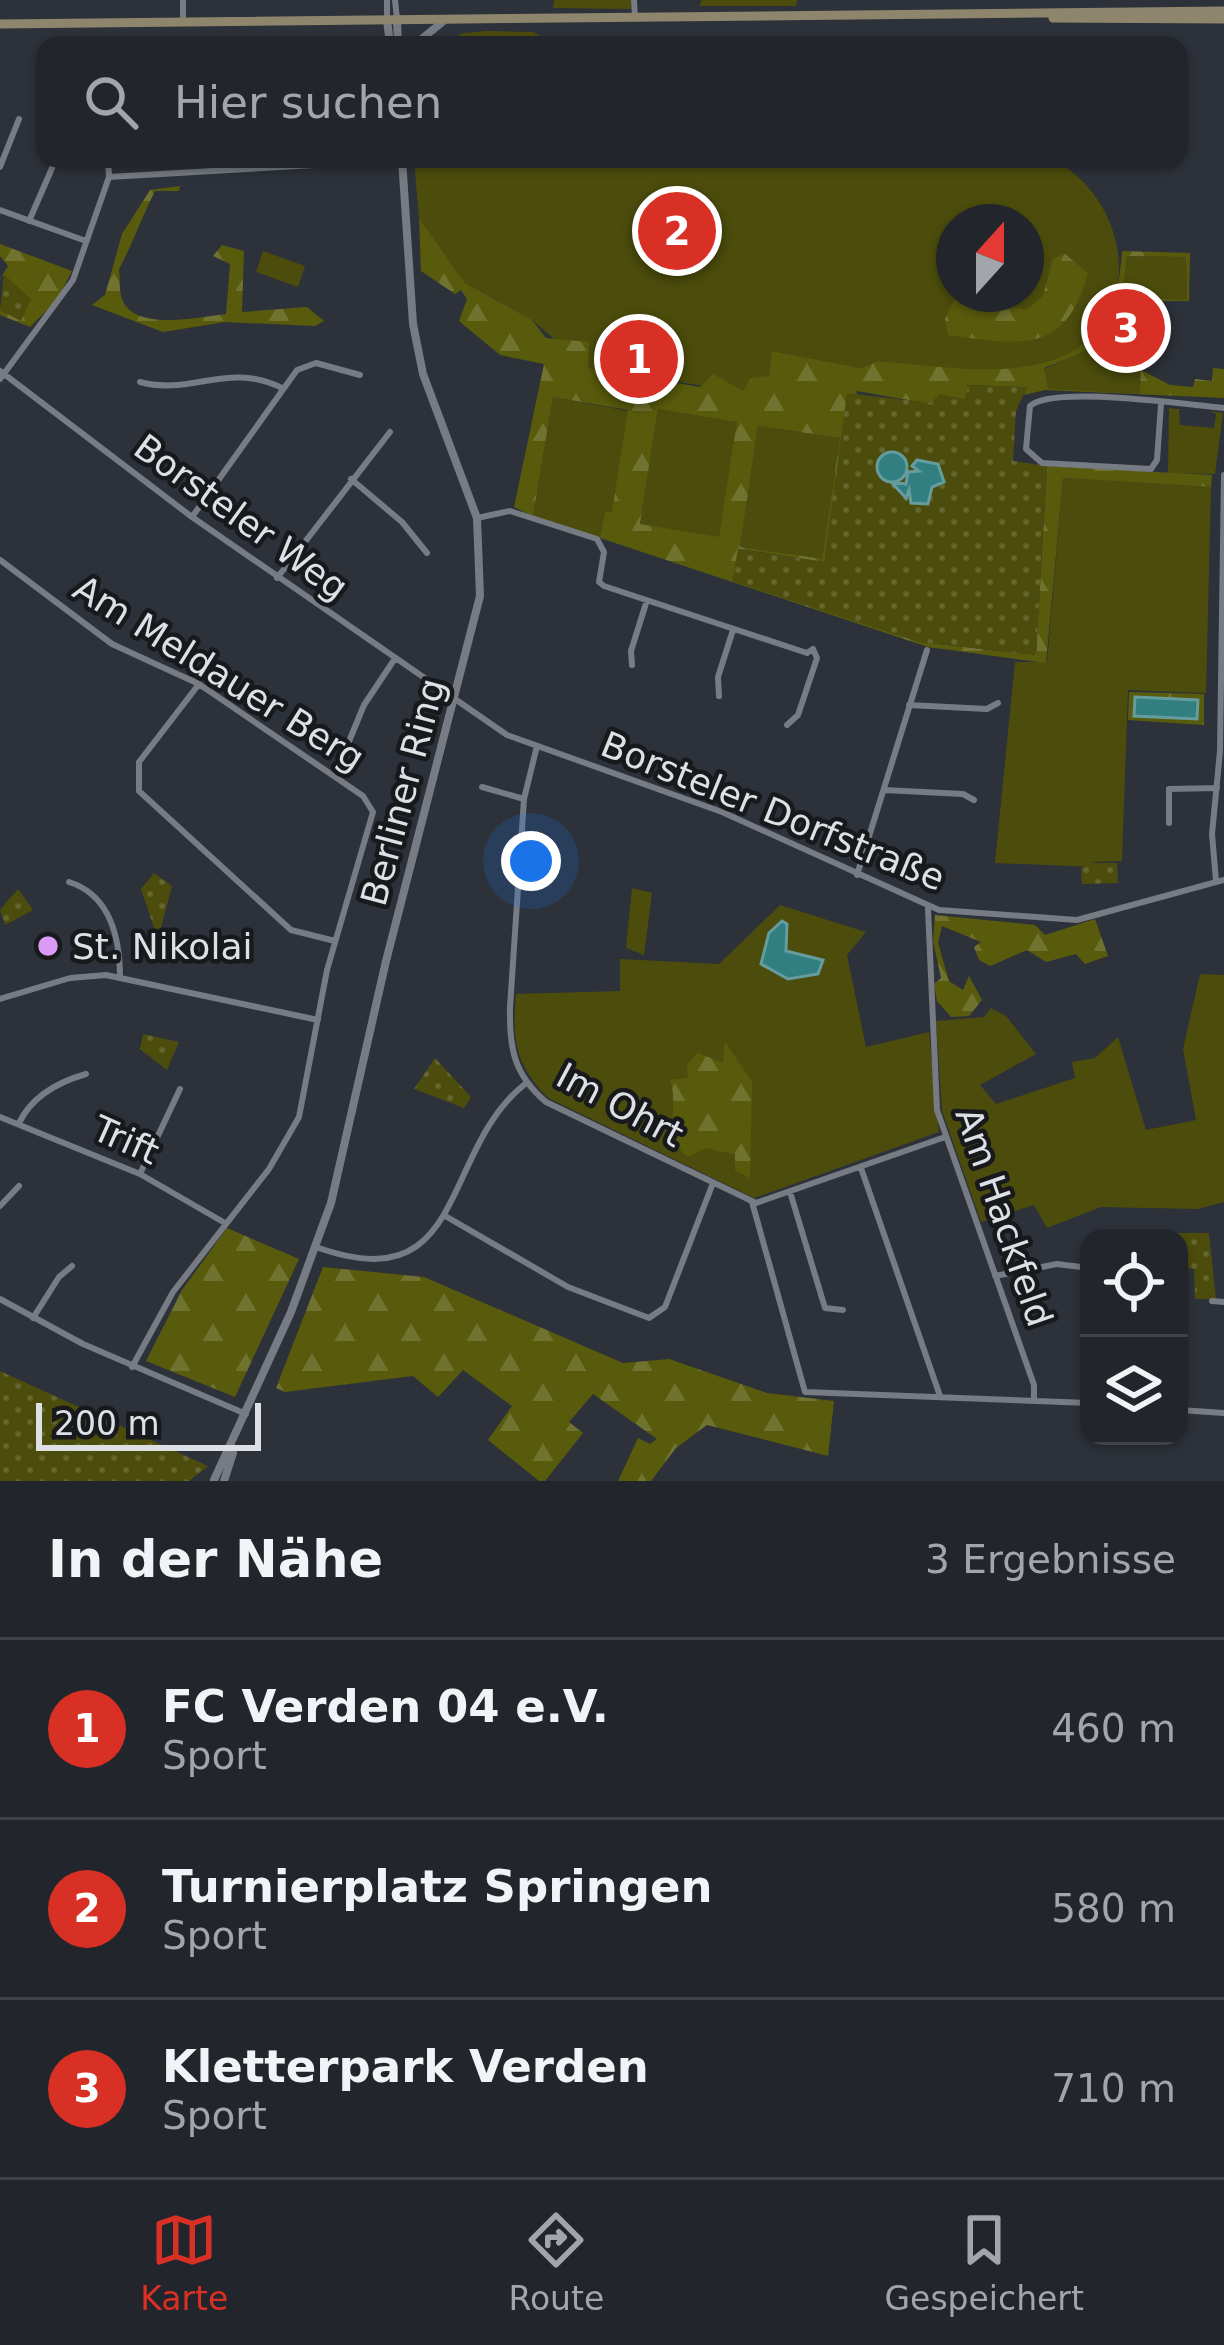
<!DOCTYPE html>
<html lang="de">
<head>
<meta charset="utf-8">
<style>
	:root { --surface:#22252b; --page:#2e3137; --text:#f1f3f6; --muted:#a2a5a9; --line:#3f4247; --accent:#d93025 }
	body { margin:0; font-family:"DejaVu Sans",sans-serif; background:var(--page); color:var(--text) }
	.controls { position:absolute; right:36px; bottom:36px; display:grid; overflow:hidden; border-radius:24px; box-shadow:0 3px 9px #0004 }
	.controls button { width:108px; height:108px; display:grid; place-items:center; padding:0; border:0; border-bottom:3px solid var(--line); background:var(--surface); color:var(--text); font:60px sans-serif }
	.compass { position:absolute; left:936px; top:204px; width:108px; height:108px; border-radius:50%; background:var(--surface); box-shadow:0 3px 9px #0004; rotate:21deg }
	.scale { position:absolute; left:36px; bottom:30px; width:225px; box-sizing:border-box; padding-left:12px; border:6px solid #dde0e5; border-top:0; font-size:33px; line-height:42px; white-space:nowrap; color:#dde0e5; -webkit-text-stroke:9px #17191c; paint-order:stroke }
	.you { position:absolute; left:531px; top:861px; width:42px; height:42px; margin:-30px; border:9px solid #fff; border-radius:50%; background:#1a73e8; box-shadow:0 0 0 18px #1a73e833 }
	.badge { display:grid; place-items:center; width:78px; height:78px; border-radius:50%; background:var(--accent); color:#fff; font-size:39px; font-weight:700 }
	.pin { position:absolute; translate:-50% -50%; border:6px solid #fff; box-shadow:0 3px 12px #0006 }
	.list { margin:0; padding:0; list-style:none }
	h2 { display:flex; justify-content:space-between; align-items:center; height:156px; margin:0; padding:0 48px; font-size:51px }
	h2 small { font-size:39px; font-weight:400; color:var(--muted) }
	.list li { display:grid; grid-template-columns:78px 1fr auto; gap:36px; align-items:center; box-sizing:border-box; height:180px; padding:0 48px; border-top:3px solid var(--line) }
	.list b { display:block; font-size:45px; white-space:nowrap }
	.list p { margin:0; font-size:39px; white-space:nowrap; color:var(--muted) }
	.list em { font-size:39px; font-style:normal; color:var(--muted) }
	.icon { flex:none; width:66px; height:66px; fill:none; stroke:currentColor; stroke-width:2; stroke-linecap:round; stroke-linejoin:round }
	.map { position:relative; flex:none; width:1224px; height:1481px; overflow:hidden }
	.search { position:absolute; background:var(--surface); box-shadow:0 3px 9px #0004; left:36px; right:36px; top:36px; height:132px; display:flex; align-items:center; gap:30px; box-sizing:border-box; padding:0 42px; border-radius:24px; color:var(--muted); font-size:45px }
	.sheet { height:696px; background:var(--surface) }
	nav { display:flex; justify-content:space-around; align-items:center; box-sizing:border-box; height:168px; border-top:3px solid var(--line); background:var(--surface); font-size:33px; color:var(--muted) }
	nav a { display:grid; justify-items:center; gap:6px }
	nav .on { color:var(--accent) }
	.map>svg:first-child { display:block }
</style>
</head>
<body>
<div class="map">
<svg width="1224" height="1481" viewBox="0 0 1224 1481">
	<defs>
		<pattern id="forest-firs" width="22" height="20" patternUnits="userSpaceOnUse" patternTransform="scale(3)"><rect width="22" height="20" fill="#595b0c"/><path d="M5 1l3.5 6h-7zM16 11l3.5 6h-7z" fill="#70722f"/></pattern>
		<pattern id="park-dots" width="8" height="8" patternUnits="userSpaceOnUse" patternTransform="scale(3)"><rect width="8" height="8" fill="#4c4d0c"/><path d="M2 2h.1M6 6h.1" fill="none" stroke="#65662f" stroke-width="1.8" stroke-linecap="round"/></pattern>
	</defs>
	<rect width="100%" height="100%" fill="#2d3139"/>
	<!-- grass -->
	<path fill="#4c4d0c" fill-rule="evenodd" d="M554 0H631V9L553 8Z
		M702 0H797L796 6H699Z
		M487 31 533 32 559 45H440L463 33Z
		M414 159H1052C1133 200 1149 326 1052 361 998 381 934 366 878 361L861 368 772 351 769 376 744 392 588 368 532 320 465 283 419 218ZM954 222H1026V294H954Z
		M263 251 305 266 298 287 256 272Z
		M1127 256 1186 257 1187 300 1142 299 1140 394 1048 390 1044 369C1108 345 1119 322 1127 256Z
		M553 397 629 411 612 513 605 512 600 538 533 516Z
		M1169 408 1185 410H1179L1180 425 1214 428 1216 414 1210 411 1223 413 1215 474 1168 473Z
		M658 409 738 422 719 538 640 525Z
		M758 426 840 438 822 560 740 547Z
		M1063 478 1211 487 1206 693 1128 690 1122 861 1093 862V867L995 863 1015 662H1047Z
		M632 888 652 893 644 955 626 948Z
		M780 905 866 932 847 955 866 1047 929 1032 939 1132 754 1198 548 1098C515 1064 512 1040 516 994L620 991V959L719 964Z
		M1200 974 1224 975V1202L1198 1209 1101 1207 1047 1228 1034 1205 981 1222 942 1111 936 1021 984 1017 991 1008 1006 1016 1036 1054 980 1085 996 1104 1075 1078 1072 1062 1095 1058 1118 1037 1146 1130 1196 1120 1183 1049Z"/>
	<!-- forest -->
	<path fill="url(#forest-firs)" fill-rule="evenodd" d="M180 186 179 191H155C141 219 133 243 119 269 120 278 119 292 122 299 134 332 200 317 226 314L230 264 213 256 222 245 244 251 242 312 307 307 324 321 315 326 225 322 163 332 92 305 105 295 122 234 150 190Z
		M419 218 465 283 532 320 546 338 589 342 588 368 700 387 713 374 743 391 751 378 769 376 772 351 861 368 878 361C980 370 1115 399 1122 251L1190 253 1189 301H1144L1143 371 1170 385 1193 387 1195 379 1212 381 1213 368 1224 369V398L1045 390 1024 395 1026 387 968 385 965 399 931 404 857 391 824 562 739 549 733 581 920 642 1036 655 1047 466 1212 475 1211 487 1063 478 1046 663 928 647 600 538 605 512H612L628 410 553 397 533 516 514 507 544 364 500 355 459 321 467 299 461 290 455 294 421 271ZM1127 256 1186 257 1187 300 1142 298 1140 394 1048 389 1044 368C1112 344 1119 325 1127 256ZM658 409 737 422 719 537 640 524ZM758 426 840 438 822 559 740 547Z
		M0 244 72 271 57 300 30 327 0 315V310L21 320 3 275 0 280V279L8 266 0 256Z
		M1065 254 1088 273C1066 355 1021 345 948 335L945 319 957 294C985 294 1000 305 1026 310L1043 296 1053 259Z
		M1129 692 1204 694V725L1128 720ZM1135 698 1197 700V718L1134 716Z
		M935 915 1035 925 1045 935 1095 919 1108 956 1085 964 1076 954 1046 962 1027 950 990 966 979 960 974 947 981 942 942 926 938 943 949 981 963 990 969 976 982 1000 969 1016 951 1017 937 1001 934 984 941 978 933 941Z
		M725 1042 752 1082 750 1178 735 1170V1154L705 1148 689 1157C661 1139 680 1105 670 1080L688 1078 687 1064 698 1053 723 1063Z
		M227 1228 299 1259 235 1397 146 1361 182 1290Z
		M323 1267 424 1277 623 1363 669 1359 767 1393 834 1401 828 1456 707 1425 676 1448 651 1481H618L638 1438 650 1444 657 1439 593 1394 569 1422 583 1433 545 1481H539L488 1440 512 1406 463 1370 438 1397 413 1376 285 1392 276 1388Z"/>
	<!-- park -->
	<path fill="url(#park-dots)" d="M4 274 31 299 21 321 0 310Z
		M968 385 1027 387 1016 411 1013 461 1047 466 1036 655 920 642 732 581 738 549 824 562 847 393 931 403 939 394 965 399Z
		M1093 863H1117L1118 883 1082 884 1081 868Z
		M154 873 172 886 158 939 141 889Z
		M18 889 33 910 5 925 0 910Z
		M143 1034 179 1042 167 1070 140 1049Z
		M435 1058 471 1097 464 1108 414 1089Z
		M1176 1233H1209L1216 1299H1195L1194 1269 1179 1267Z
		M0 1371 208 1466 189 1481H0Z"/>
	<!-- water -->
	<path fill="#317f80" stroke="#659c9e" stroke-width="3" d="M877 467a15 15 0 1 1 30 0a15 15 0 1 1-30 0Z
		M917 460 938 464 944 482 932 487 928 504 911 503 909 490 906 498 891 482 906 484 908 472 919 471 912 466Z
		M1135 697 1198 700 1197 719 1134 716Z
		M782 921 787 924 786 951 823 960 818 974 788 979 761 964 769 933Z"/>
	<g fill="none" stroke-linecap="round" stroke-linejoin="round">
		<!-- minor -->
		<path stroke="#767b84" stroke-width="6" d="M387 0V19
			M395 0 397 19
			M634 0 635 18
			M183 22V0
			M0 167 19 119
			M109 177 402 160
			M0 210 86 241
			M29 221 56 159
			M0 371 192 517 507 735 722 812 939 910 1077 920 1224 880
			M0 379 73 280 109 177 108 159
			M140 382C191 396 228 361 282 388
			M1161 404 1157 460 1151 469 1042 463 1026 449 1030 406C1053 385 1187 405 1224 408
			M351 479 402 522 427 553
			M192 517 297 370 316 363 360 375
			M477 518 510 511 597 539 604 552 599 582 604 586 807 653 813 649 817 658 798 715 787 725
			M0 560 112 644 199 684 363 796 373 812 327 970 299 1117 269 1169 173 1292 132 1367
			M277 578 390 432
			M632 665 631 651 647 600
			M199 684 139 762V791L291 930 335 941
			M719 696 718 677 733 630
			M909 705 987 709 998 703
			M537 746 524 799 510 1007C509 1048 514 1075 546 1102L756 1203 945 1137
			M345 751 364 705 394 660
			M482 787 524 799
			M884 790 963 794 974 800
			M1169 823V789L1217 788
			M857 875 927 650
			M1216 881 1212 834 1220 751 1224 475
			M69 882C110 895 120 937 120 978
			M928 909 937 1110 1034 1385V1398
			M0 999 70 978 106 975 318 1020
			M0 1117 140 1174 225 1223
			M19 1123C32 1096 58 1082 86 1074
			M861 1168 940 1396
			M140 1174 180 1089
			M790 1192 825 1308 843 1310
			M752 1202 805 1392 1089 1403
			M0 1206 19 1186
			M447 1217 568 1287 649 1318 665 1307 713 1183
			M316 1247C469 1302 439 1152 525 1084
			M995 1276 1057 1264 1089 1268
			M0 1299 83 1344 246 1414
			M1212 1301 1224 1302
			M33 1318 59 1277 72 1266
			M1179 1410 1224 1413"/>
		<!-- tertiary -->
		<path stroke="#767b84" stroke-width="8" d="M387 19 390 45
			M397 19 398 45
			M414 45 445 20
			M214 1480 291 1312 331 1203 386 961 480 596 477 518 423 374 413 324 402 159
			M224 1481 233 1453"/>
		<!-- secondary -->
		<path stroke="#8d866d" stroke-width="9" d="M1053 18 1224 19
			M0 24 1224 11"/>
	</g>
	<!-- markers -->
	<circle fill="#db9af6" stroke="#17191c" stroke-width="4.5" cx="48" cy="946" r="12"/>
	<g text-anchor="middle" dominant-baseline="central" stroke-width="9" stroke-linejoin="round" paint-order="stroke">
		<!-- street labels -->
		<g font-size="36" fill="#dde0e5" stroke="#17191c">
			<text transform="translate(241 517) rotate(36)">Borsteler Weg</text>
			<text transform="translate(219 673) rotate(32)">Am Meldauer Berg</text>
			<text transform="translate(403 792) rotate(-75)">Berliner Ring</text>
			<text transform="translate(773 811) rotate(22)">Borsteler Dorfstraße</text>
			<text transform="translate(620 1105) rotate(28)">Im Ohrt</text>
			<text transform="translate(126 1140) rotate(24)">Trift</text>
			<text transform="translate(1004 1217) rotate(71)">Am Hackfeld</text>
		</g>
		<!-- poi labels -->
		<g font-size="36" fill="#dde0e5" stroke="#17191c" text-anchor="start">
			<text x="72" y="946">St. Nikolai</text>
		</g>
	</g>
</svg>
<div class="controls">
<button><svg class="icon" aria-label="locate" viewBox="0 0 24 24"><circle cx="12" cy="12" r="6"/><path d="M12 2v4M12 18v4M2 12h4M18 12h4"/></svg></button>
<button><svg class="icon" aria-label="layers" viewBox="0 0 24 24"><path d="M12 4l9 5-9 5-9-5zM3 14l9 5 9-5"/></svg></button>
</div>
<svg class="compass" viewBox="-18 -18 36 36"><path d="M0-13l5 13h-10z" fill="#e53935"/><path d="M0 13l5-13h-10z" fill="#a2a5a9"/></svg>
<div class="scale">200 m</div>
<div class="you"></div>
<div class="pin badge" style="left:639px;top:359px">1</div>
<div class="pin badge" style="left:677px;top:231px">2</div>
<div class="pin badge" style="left:1126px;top:328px">3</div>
<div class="search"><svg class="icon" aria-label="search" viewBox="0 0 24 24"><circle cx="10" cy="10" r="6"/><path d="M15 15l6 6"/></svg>Hier suchen</div>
</div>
<section class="sheet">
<h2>In der Nähe<small>3 Ergebnisse</small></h2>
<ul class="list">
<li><span class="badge">1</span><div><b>FC Verden 04 e.V.</b><p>Sport</p></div><em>460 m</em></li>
<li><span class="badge">2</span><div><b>Turnierplatz Springen</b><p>Sport</p></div><em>580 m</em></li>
<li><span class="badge">3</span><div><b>Kletterpark Verden</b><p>Sport</p></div><em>710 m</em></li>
</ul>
</section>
<nav>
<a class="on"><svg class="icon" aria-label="map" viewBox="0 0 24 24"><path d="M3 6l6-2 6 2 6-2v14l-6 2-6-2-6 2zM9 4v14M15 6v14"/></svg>Karte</a>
<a><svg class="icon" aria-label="directions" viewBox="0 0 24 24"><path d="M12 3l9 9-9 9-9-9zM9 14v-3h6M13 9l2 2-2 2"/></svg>Route</a>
<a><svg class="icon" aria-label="saved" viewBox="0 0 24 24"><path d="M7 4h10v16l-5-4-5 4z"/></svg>Gespeichert</a>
</nav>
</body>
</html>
